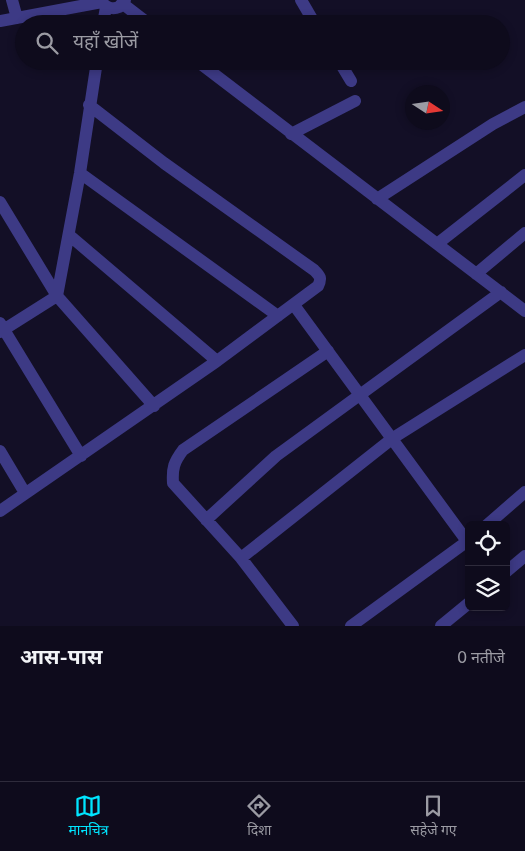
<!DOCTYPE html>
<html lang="hi">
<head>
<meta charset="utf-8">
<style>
	:root { --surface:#0e0b1c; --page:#1c1929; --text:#f1f3f6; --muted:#9b9ba3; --line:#2e2b3b; --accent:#00e5ff }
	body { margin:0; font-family:"Public Sans","Noto Sans Devanagari",sans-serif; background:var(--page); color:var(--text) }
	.controls { position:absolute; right:15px; bottom:15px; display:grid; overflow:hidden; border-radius:8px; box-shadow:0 2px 8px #0003 }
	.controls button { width:45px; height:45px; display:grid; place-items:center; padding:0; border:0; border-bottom:1px solid var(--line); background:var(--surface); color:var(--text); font:25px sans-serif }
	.compass { position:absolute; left:405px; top:85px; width:45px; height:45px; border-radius:50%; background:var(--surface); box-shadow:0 2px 8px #0003; rotate:102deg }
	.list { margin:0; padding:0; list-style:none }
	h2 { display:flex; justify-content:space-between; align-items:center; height:65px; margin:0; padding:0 20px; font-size:21px }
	h2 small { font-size:16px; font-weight:400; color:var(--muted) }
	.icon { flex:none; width:28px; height:28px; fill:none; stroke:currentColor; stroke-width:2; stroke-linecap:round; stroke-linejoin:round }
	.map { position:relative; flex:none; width:525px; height:626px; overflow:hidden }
	.search { position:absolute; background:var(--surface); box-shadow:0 2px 8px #0003; left:15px; right:15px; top:15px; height:55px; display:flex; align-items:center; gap:12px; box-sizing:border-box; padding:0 18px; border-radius:28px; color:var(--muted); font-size:19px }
	.sheet { height:155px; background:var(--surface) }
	nav { display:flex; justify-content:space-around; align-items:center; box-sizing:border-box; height:70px; border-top:1px solid var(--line); background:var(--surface); font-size:14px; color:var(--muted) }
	nav a { display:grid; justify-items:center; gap:2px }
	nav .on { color:var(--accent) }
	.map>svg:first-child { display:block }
</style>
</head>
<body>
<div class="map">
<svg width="525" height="626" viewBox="0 0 525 626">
	<rect width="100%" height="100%" fill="#130f26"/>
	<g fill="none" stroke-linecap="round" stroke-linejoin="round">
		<!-- minor -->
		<path stroke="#3d3a85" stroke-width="12" d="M12 0 17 18
			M101 0C104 7 112 10 119 7L125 0
			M301 0 315 24
			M123 4 149 24
			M0 21 102 2
			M103 24 106 7
			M197 61 525 311
			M339 61 351 81
			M291 134 355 101
			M80 173 278 316
			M377 199 493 124 525 107
			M0 202 57 296 154 406
			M69 235 217 361
			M437 244 525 175
			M476 274 525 233
			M294 305 469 544
			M0 323 81 456
			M0 332 57 296 80 173 97 61
			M0 451 25 493
			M0 511 217 361 318 286C322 278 320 276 314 270L164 163 89 105
			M206 520 276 456 501 292
			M487 525 525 492
			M241 558 393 438 525 355
			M506 572 525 556
			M293 626 241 558 173 483C172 468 174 462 183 450L328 351
			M351 626 469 540
			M441 626 469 603"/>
	</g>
</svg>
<div class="controls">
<button><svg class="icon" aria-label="locate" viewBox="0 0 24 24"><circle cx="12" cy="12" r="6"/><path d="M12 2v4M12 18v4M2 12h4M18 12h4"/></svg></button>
<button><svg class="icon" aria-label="layers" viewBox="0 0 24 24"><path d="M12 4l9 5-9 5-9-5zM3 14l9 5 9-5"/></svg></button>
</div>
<svg class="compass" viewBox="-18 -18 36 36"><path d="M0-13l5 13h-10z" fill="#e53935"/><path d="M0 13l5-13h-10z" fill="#9b9ba3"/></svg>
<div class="search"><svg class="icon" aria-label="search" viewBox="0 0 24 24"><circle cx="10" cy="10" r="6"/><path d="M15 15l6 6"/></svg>यहाँ खोजें</div>
</div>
<section class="sheet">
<h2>आस-पास<small>0 नतीजे</small></h2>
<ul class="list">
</ul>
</section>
<nav>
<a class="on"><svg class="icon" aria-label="map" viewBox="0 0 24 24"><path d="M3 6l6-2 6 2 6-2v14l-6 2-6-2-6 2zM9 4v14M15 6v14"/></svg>मानचित्र</a>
<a><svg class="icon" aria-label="directions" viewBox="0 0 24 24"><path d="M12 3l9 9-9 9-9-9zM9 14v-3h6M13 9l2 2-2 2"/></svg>दिशा</a>
<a><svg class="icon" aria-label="saved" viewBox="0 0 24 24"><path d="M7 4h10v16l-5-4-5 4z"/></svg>सहेजे गए</a>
</nav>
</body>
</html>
